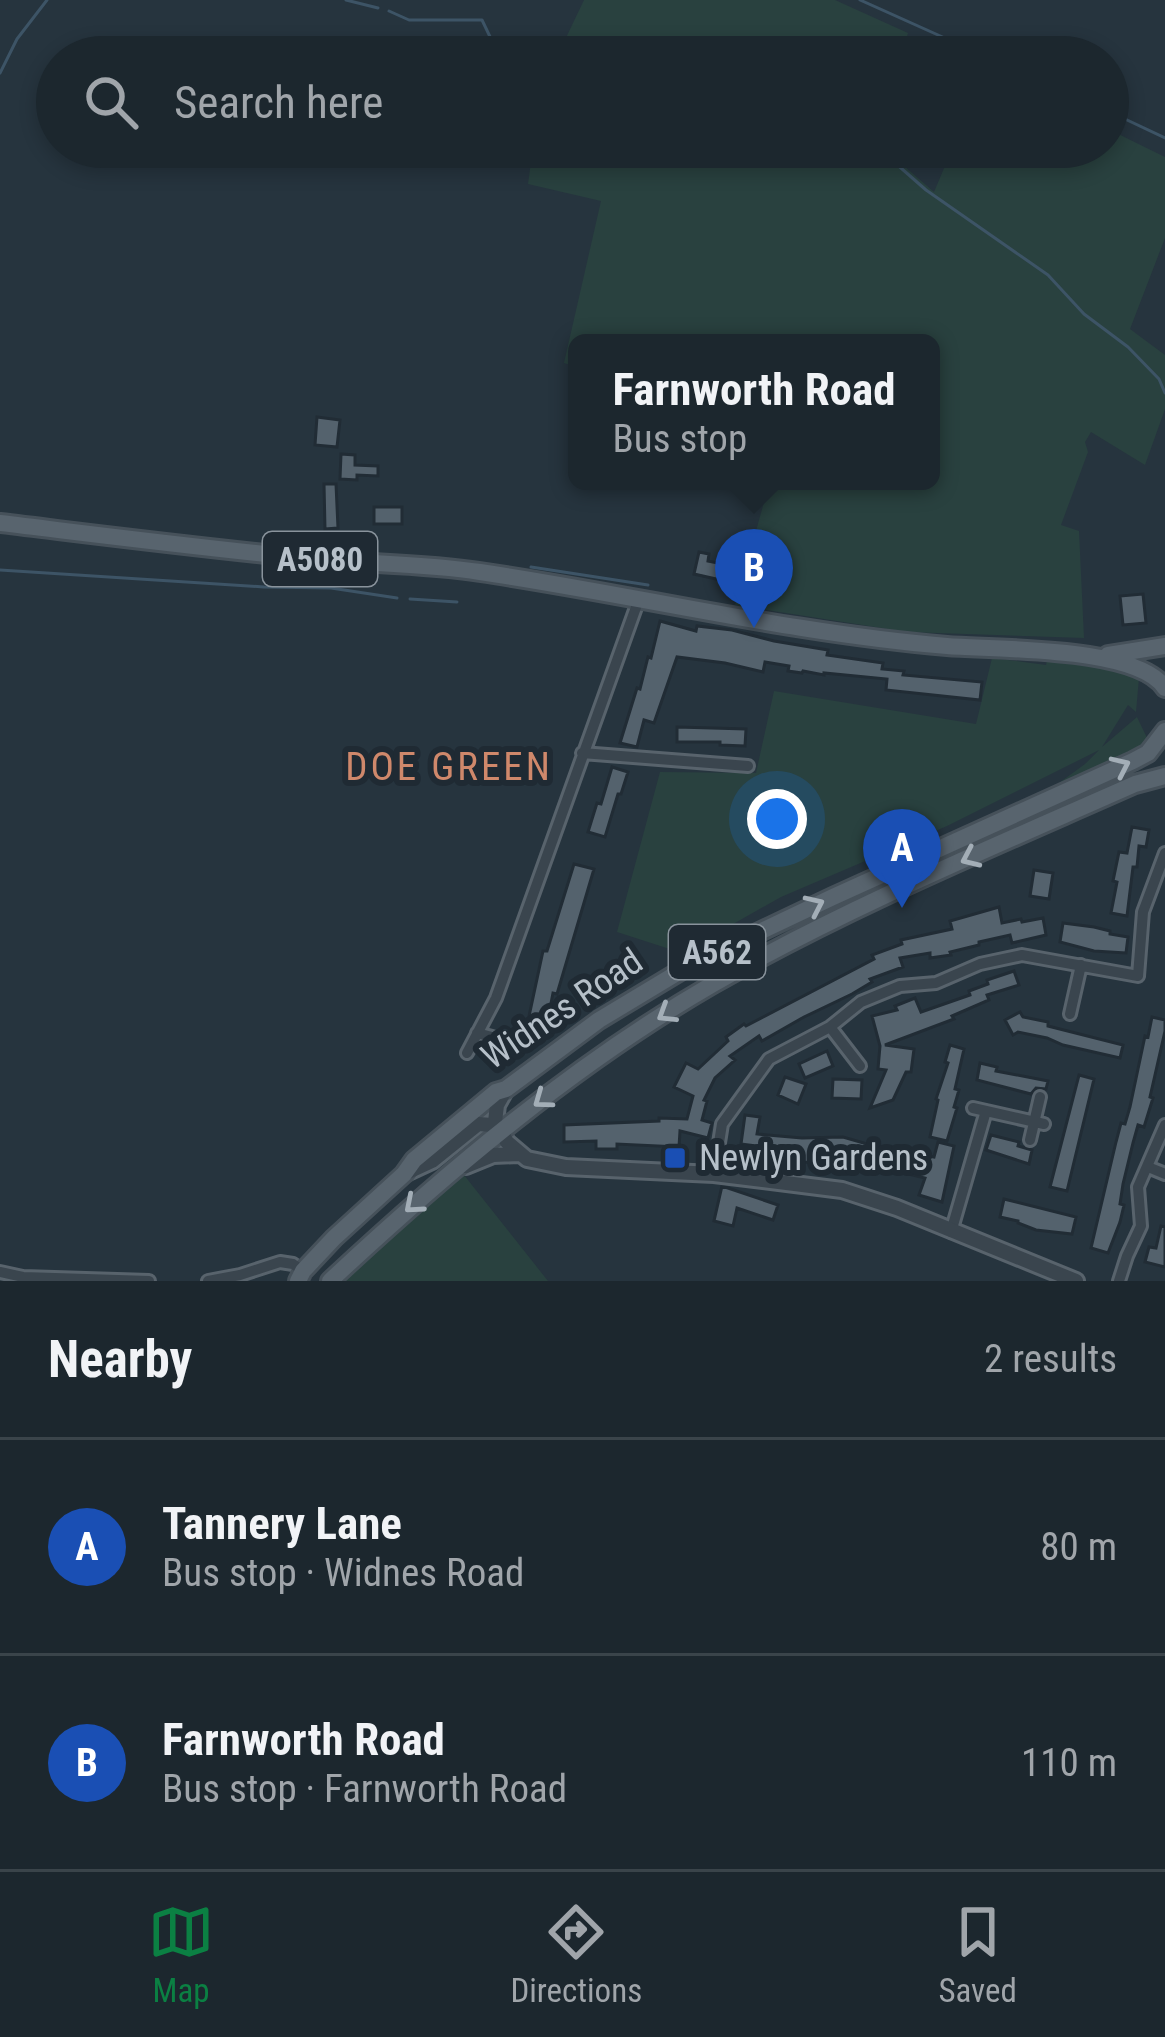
<!DOCTYPE html>
<html lang="en">
<head>
<meta charset="utf-8">
<style>
	:root { --surface:#1c272e; --page:#29333a; --text:#f1f3f6; --muted:#a0a5aa; --line:#3a444a; --accent:#0b8043 }
	body { margin:0; font-family:"Roboto Condensed",sans-serif; background:var(--page); color:var(--text) }
	.you { position:absolute; left:777px; top:819px; width:42px; height:42px; margin:-30px; border:9px solid #fff; border-radius:50%; background:#1a73e8; box-shadow:0 0 0 18px #1a73e833 }
	.badge { display:grid; place-items:center; width:78px; height:78px; border-radius:50%; background:var(--accent); color:#fff; font-size:39px; font-weight:700 }
	.pin { position:absolute; translate:-50% -99px; filter:drop-shadow(0 3px 6px #0008) }
	.pin::after { content:''; position:absolute; top:63px; width:42px; height:36px; background:inherit; clip-path:polygon(0 0,100% 0,50% 100%) }
	.popup { position:absolute; left:568px; top:334px; width:372px; height:156px; box-sizing:border-box; display:grid; place-content:center; border-radius:18px; background:var(--surface); filter:drop-shadow(0 3px 9px #0005); font-size:39px; white-space:nowrap; color:var(--muted) }
	.popup b { font-size:45px; color:var(--text) }
	.popup::after { content:''; position:absolute; left:50%; top:100%; margin-left:-24px; border:24px solid transparent; border-top-color:var(--surface) }
	.list { margin:0; padding:0; list-style:none }
	h2 { display:flex; justify-content:space-between; align-items:center; height:156px; margin:0; padding:0 48px; font-size:51px }
	h2 small { font-size:39px; font-weight:400; color:var(--muted) }
	.list li { display:grid; grid-template-columns:78px 1fr auto; gap:36px; align-items:center; box-sizing:border-box; height:216px; padding:0 48px; border-top:3px solid var(--line) }
	.list b { display:block; font-size:45px; white-space:nowrap }
	.list p { margin:0; font-size:39px; white-space:nowrap; color:var(--muted) }
	.list em { font-size:39px; font-style:normal; color:var(--muted) }
	.icon { flex:none; width:66px; height:66px; fill:none; stroke:currentColor; stroke-width:2; stroke-linecap:round; stroke-linejoin:round }
	.map { position:relative; flex:none; width:1165px; height:1281px; overflow:hidden }
	.search { position:absolute; background:var(--surface); box-shadow:0 6px 18px #0003; left:36px; right:36px; top:36px; height:132px; display:flex; align-items:center; gap:30px; box-sizing:border-box; padding:0 42px; border-radius:66px; color:var(--muted); font-size:45px }
	.sheet { height:588px; background:var(--surface) }
	nav { display:flex; justify-content:space-around; align-items:center; box-sizing:border-box; height:168px; border-top:3px solid var(--line); background:var(--surface); font-size:33px; color:var(--muted) }
	nav a { display:grid; justify-items:center; gap:6px }
	nav .on { color:var(--accent) }
	.map>svg:first-child { display:block }
</style>
</head>
<body>
<div class="map">
<svg width="1165" height="1281" viewBox="0 0 1165 1281">
	<rect width="100%" height="100%" fill="#26343e"/>
	<!-- green -->
	<path fill="#29413f" d="M584 0H835L908 33 901 57H570L563 44Z
		M1108 129 1165 157V238L1130 329 1165 355V409L1145 465 1091 432 1085 442 1088 452 1061 525 1079 531 1084 638 907 632 735 605 770 481H931V343H577V367L564 363 601 201 528 184 533 147H882L934 192 953 147H1108Z
		M992 658 1046 665 1047 660 1119 669 1139 678 1136 712 1128 705 1102 747 1137 717 1149 742 1132 754 1060 786 1059 783 1085 764 1099 750 947 826 781 897 682 953 617 932 660 772 756 773 774 691 976 724Z
		M460 1170 548 1281H336Z"/>
	<g fill="none" stroke-linecap="round" stroke-linejoin="round">
		<!-- stream -->
		<path stroke="#3d5466" stroke-width="3" d="M346 0 378 8
			M860 0 987 57
			M389 11 409 20H482L493 43 507 56C527 49 530 42 551 57
			M0 73 17 39 47 0
			M1108 111 1165 138
			M877 147 926 190 1048 275 1084 314 1128 347 1159 379 1165 393
			M531 567 648 585
			M0 570 264 587 331 588 397 598
			M410 599 457 602"/>
	</g>
	<!-- building -->
	<path fill="#54626d" stroke="#212c35" stroke-width="3" d="M317 417 340 420 337 447 315 445Z
		M341 454 355 455V465L378 466V476L357 475V480L340 479Z
		M324 484H336L338 528 325 529Z
		M374 507H402V524H374Z
		M699 552 709 554 708 561 728 565 725 581 694 574Z
		M1143 594 1146 623 1123 625 1120 596Z
		M660 621 696 631 697 626 732 630 774 641 828 650 827 655 883 663 882 669 904 671 903 675 982 682 980 700 886 690 887 679 824 673V675L803 671 802 673 788 671 789 666 765 662 763 672 725 663 677 657 654 723 644 720 637 747 620 743 637 688 640 689 648 657 651 658Z
		M677 727 746 729 745 746 720 745V742H677Z
		M612 767 628 772 621 794H618L605 837 588 832 597 803 601 804Z
		M1132 827 1149 830 1146 847 1139 846 1137 867H1133L1127 916 1111 913 1117 882 1113 881 1119 852 1127 853Z
		M574 864 594 869 557 994 553 993 547 1024 528 1021 543 951H547Z
		M1034 870 1053 873 1049 899 1030 896Z
		M999 907 1002 923 1021 919 1022 922 1043 918 1046 935 1012 943 1010 935 979 942V945L950 952 951 955 930 958V953L900 958 903 967 870 979 872 982 852 994 804 1017 762 1041 759 1036 730 1056 735 1060 715 1078 704 1100 707 1101 702 1120 712 1123 708 1138 680 1131 679 1147 617 1144V1149H596V1141L564 1142V1125L659 1121V1118L687 1119 693 1096 674 1087 686 1063 698 1069 728 1041 726 1037 744 1024 746 1026 874 959 872 955 902 944 901 940 952 929 950 921Z
		M1063 923 1094 927 1110 931V934L1128 937 1126 953 1094 951 1060 942Z
		M1014 971 1019 985 987 995 989 1000 952 1016 954 1019 885 1045 914 1049 911 1072H906L893 1100 870 1108 886 1070 878 1069 880 1046 872 1016 897 1010 895 1006 915 998 921 1012 970 995 969 991 988 984 987 980Z
		M1020 1012 1023 1017 1048 1022V1026L1123 1045 1120 1058 1063 1045 1047 1038 1018 1032 1013 1035 1005 1020Z
		M1152 1017 1165 1020V1031L1150 1097 1153 1098 1144 1127 1138 1125 1133 1143 1123 1184 1120 1204 1124 1205 1120 1222 1108 1253 1091 1248 1116 1142 1121 1123 1125 1124 1130 1107 1145 1036 1148 1037Z
		M950 1045 964 1049 955 1089 959 1090 954 1107 957 1108 947 1141 930 1137 938 1100 936 1099 948 1063 945 1062Z
		M827 1051 833 1066 805 1078 799 1064Z
		M980 1063 997 1067 996 1071 1048 1081 1046 1089 1036 1088 1031 1094 977 1080Z
		M1079 1075 1094 1079 1067 1191 1050 1187Z
		M785 1077 806 1084 798 1104 778 1095Z
		M833 1079 862 1080 861 1099 832 1098Z
		M745 1115 760 1117 757 1134 802 1138 843 1137 881 1148 934 1157 938 1142 954 1146 942 1202 919 1195 925 1178 826 1154V1163L802 1162V1156L763 1153 764 1147 741 1144Z
		M991 1135 1019 1142 1018 1146 1032 1150 1029 1164 986 1150Z
		M722 1186 778 1205 773 1220 737 1208 733 1226 714 1221Z
		M1004 1199 1076 1217 1072 1234 1036 1230 1018 1223V1221L1000 1217Z
		M1161 1226 1165 1227V1267L1145 1262 1149 1247 1156 1248Z"/>
	<g fill="none" stroke-linecap="round" stroke-linejoin="round">
		<!-- minor casing -->
		<g stroke="#58636c" stroke-width="16">
			<path id="minor" d="M582 753 748 766
				M1070 1014 1081 965
				M830 1027 860 1066
				M477 1033 492 1037 496 1057
				M467 1053 496 998 639 599
				M973 1108 1044 1124
				M1030 1140 1040 1097
				M1148 1167 1165 1174
				M714 1174 722 1124 769 1059 830 1027 861 1002 900 986 936 983 980 964 1022 955 1138 976 1143 912 1165 853
				M951 1232 986 1111
				M0 1272 23 1277 149 1281
				M208 1281 240 1275 280 1262 293 1264 303 1271
				M1119 1281 1127 1256 1141 1226 1138 1187 1165 1125"/>
		</g>
		<!-- tertiary casing -->
		<g stroke="#58636c" stroke-width="20">
			<path id="tertiary" d="M506 1089 497 1105 495 1122 507 1142 527 1159 566 1167 714 1174 842 1190 897 1208 1076 1281
				M466 1166 493 1155 519 1154
				M404 1174 432 1161 478 1124 492 1125 500 1132"/>
		</g>
		<!-- primary casing -->
		<g stroke="#46515a" stroke-width="22">
			<path id="primary" d="M0 523C108 536 217 550 326 560 377 564 429 564 480 572 636 595 790 633 947 646 997 650 1137 646 1165 688
				M1108 655 1165 646
				M298 1281 303 1271 334 1238 404 1174 414 1160 496 1092 506 1089 599 1020 692 964 833 897 1133 761 1148 753 1165 731
				M330 1281C448 1171 573 1065 713 984 848 907 993 847 1135 784L1165 776"/>
		</g>
		<!-- minor -->
		<use href="#minor" stroke="#3a454e" stroke-width="10"/>
		<!-- tertiary -->
		<use href="#tertiary" stroke="#3a454e" stroke-width="14"/>
		<!-- primary -->
		<use href="#primary" stroke="#58646e" stroke-width="16"/>
	</g>
	<!-- one-way arrows -->
	<defs><path id="oneway-chevron" d="M-2-3.5L2.5 0L-2 3.5" fill="none" stroke-width="1.6" stroke-linecap="round" stroke-linejoin="round" transform="scale(3)"/></defs>
	<g stroke="#a3aeb7">
		<use href="#oneway-chevron" transform="translate(1121 766) rotate(-25)"/>
		<use href="#oneway-chevron" transform="translate(970 858) rotate(156)"/>
		<use href="#oneway-chevron" transform="translate(815 905) rotate(-25)"/>
		<use href="#oneway-chevron" transform="translate(666 1014) rotate(148)"/>
		<use href="#oneway-chevron" transform="translate(542 1100) rotate(144)"/>
		<use href="#oneway-chevron" transform="translate(413 1205) rotate(139)"/>
	</g>
	<!-- markers -->
	<rect fill="#1a4fb4" stroke="#1f2a33" stroke-width="4.5" x="663" y="1146" width="24" height="24" rx="6"/>
	<g text-anchor="middle" dominant-baseline="central" stroke-width="12" stroke-linejoin="round" paint-order="stroke">
		<!-- shield labels -->
		<g fill="#1f2a33" stroke="#89939c" stroke-width="3">
			<rect x="263" y="532" width="114" height="54" rx="9"/>
			<rect x="669" y="925" width="96" height="54" rx="9"/>
		</g>
		<g font-size="33" font-weight="bold" fill="#b6c0c9">
			<text x="320" y="559">A5080</text>
			<text x="717" y="952">A562</text>
		</g>
		<!-- street labels -->
		<g font-size="36" fill="#b6c0c9" stroke="#1f2a33">
			<text transform="translate(562 1009) rotate(-34)">Widnes Road</text>
		</g>
		<!-- poi labels -->
		<g font-size="36" fill="#b6c0c9" stroke="#1f2a33" text-anchor="start">
			<text x="699" y="1158">Newlyn Gardens</text>
		</g>
		<!-- neighbourhood labels -->
		<g font-size="39" letter-spacing="3" fill="#cf886b" stroke="#1f2a33">
			<text x="449" y="767">DOE GREEN</text>
		</g>
	</g>
</svg>
<div class="you"></div>
<div class="pin badge" style="left:902px;top:908px;background:#1a4fb4">A</div>
<div class="pin badge" style="left:754px;top:628px;background:#1a4fb4">B</div>
<div class="popup"><b>Farnworth Road</b>Bus stop</div>
<div class="search"><svg class="icon" aria-label="search" viewBox="0 0 24 24"><circle cx="10" cy="10" r="6"/><path d="M15 15l6 6"/></svg>Search here</div>
</div>
<section class="sheet">
<h2>Nearby<small>2 results</small></h2>
<ul class="list">
<li><span class="badge" style="background:#1a4fb4">A</span><div><b>Tannery Lane</b><p>Bus stop · Widnes Road</p></div><em>80 m</em></li>
<li><span class="badge" style="background:#1a4fb4">B</span><div><b>Farnworth Road</b><p>Bus stop · Farnworth Road</p></div><em>110 m</em></li>
</ul>
</section>
<nav>
<a class="on"><svg class="icon" aria-label="map" viewBox="0 0 24 24"><path d="M3 6l6-2 6 2 6-2v14l-6 2-6-2-6 2zM9 4v14M15 6v14"/></svg>Map</a>
<a><svg class="icon" aria-label="directions" viewBox="0 0 24 24"><path d="M12 3l9 9-9 9-9-9zM9 14v-3h6M13 9l2 2-2 2"/></svg>Directions</a>
<a><svg class="icon" aria-label="saved" viewBox="0 0 24 24"><path d="M7 4h10v16l-5-4-5 4z"/></svg>Saved</a>
</nav>
</body>
</html>
